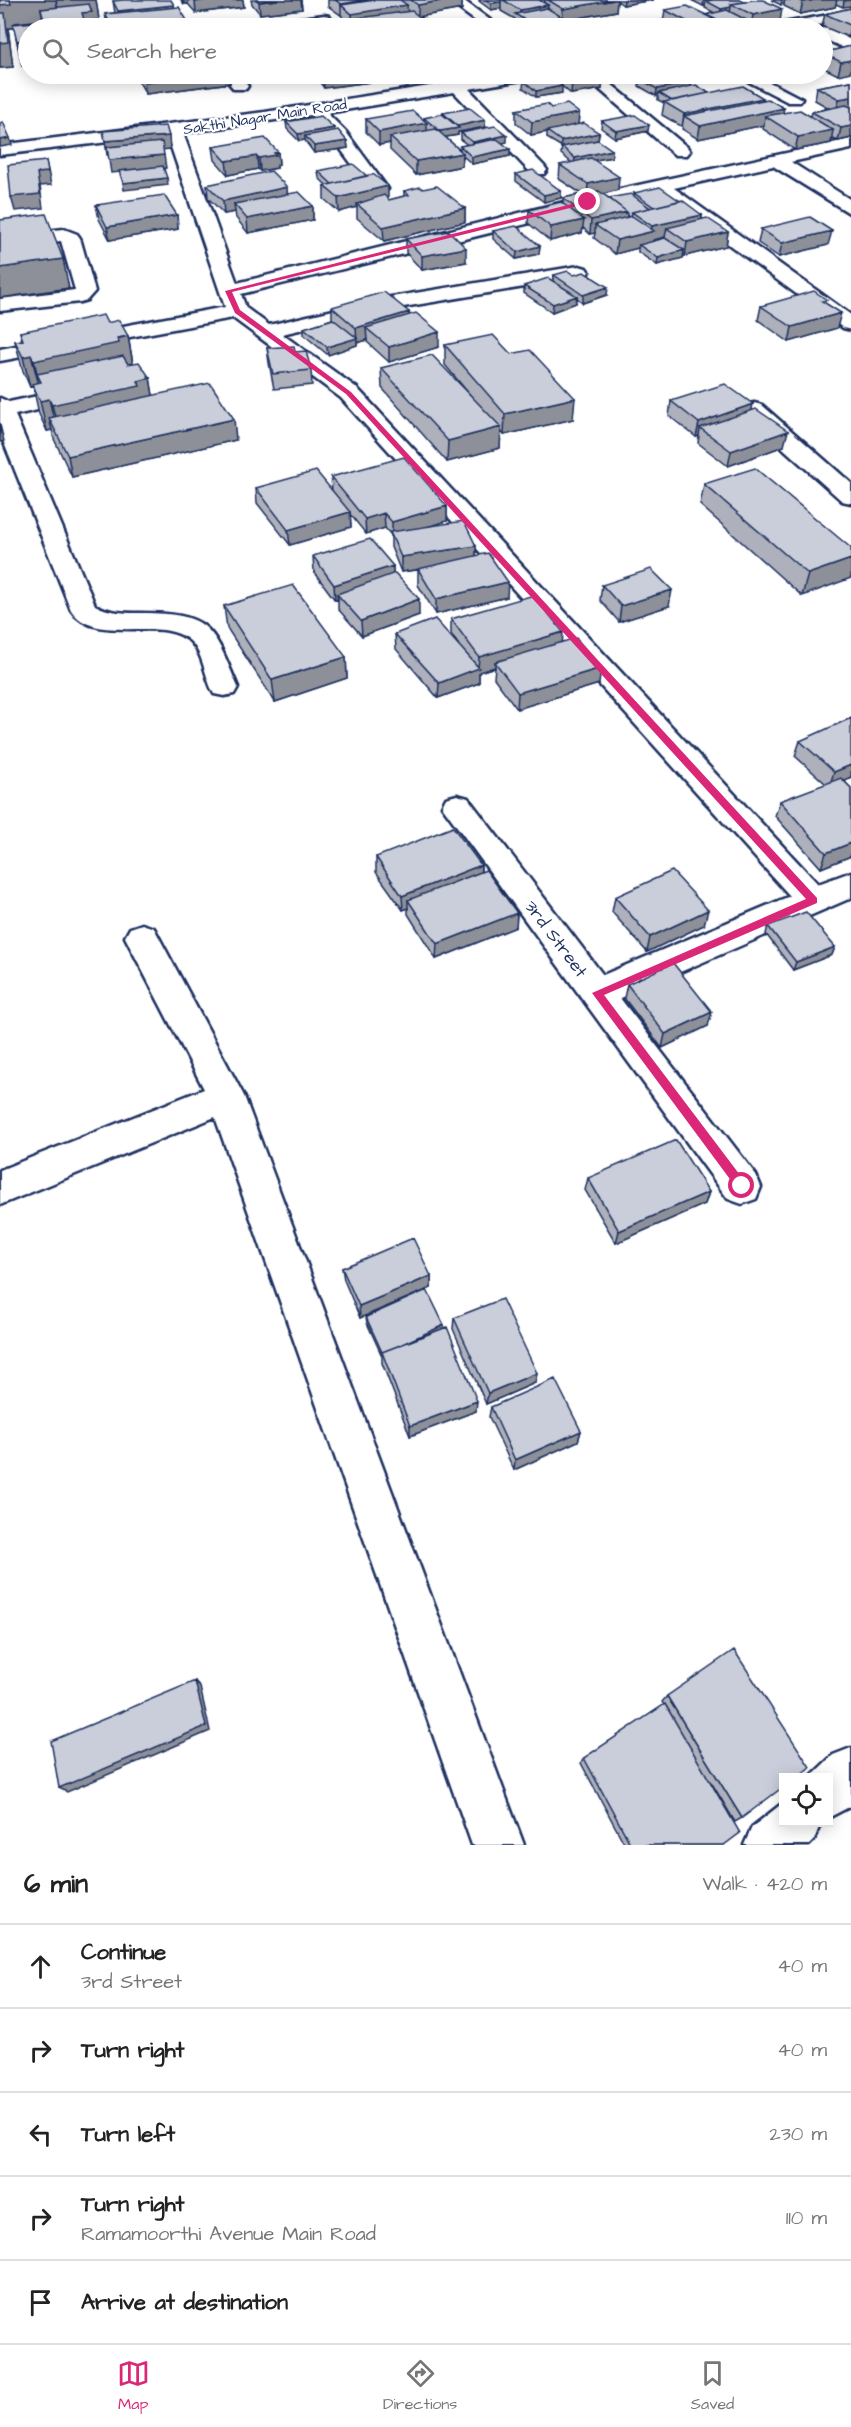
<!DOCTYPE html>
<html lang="en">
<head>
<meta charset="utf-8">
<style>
	:root { --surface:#fff; --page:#f2f2f2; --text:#222; --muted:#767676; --line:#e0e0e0; --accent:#db2777 }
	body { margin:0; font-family:"Architects Daughter",sans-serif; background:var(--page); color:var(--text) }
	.controls { position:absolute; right:18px; bottom:18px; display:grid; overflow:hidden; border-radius:0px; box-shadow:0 3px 15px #0003 }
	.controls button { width:54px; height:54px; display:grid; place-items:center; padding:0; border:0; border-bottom:2px solid var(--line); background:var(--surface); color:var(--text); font:30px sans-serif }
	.stop { position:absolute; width:18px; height:18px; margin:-14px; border:4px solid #db2777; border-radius:50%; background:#fff }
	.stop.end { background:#db2777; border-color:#fff; box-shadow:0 2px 6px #0008 }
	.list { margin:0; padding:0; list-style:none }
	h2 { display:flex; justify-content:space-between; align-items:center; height:78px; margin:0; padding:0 24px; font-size:26px }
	h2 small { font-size:20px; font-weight:400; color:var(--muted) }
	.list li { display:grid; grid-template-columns:39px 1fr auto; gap:18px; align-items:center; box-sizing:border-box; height:84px; padding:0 24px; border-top:2px solid var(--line) }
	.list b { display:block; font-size:22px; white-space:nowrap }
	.list p { margin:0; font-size:20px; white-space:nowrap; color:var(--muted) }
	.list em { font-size:20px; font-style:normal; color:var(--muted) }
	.icon { flex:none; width:33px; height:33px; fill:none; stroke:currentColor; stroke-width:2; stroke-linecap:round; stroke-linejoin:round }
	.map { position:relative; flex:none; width:851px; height:1845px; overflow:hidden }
	.search { position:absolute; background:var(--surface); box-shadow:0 3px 15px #0003; left:18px; right:18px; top:18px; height:66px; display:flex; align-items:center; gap:15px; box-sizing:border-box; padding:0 21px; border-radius:33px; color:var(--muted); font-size:22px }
	.sheet { height:498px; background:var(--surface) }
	nav { display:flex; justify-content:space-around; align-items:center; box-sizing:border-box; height:84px; border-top:2px solid var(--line); background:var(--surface); font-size:16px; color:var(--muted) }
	nav a { display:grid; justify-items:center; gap:3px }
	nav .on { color:var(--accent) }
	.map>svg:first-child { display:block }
</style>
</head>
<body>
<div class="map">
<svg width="851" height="1845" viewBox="0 0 851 1845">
	<rect width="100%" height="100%" fill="#fff"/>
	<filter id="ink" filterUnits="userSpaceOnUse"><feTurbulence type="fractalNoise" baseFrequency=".0167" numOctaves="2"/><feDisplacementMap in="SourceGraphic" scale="12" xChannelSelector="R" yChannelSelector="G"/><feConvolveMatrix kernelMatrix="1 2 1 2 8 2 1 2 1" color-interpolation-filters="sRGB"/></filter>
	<g filter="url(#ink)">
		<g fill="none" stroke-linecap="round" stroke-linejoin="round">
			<!-- minor casing -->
			<g stroke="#1b2f5e" stroke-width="5">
				<path id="minor" d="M447 0H463L501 28H485Z
					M851 11V19L800 28H771L778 24Z
					M324 15 329 16 331 19 329 22 286 28H249L256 24Z
					M818 28C829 27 841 35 851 40V51L822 38V28Z
					M221 74H237L248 86 246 89H234Z
					M505 74H536L528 79 469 89 544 166 547 170 544 174H532L454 92 327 113 346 132 388 189 379 194 373 193 334 140 311 115 183 133 237 283 588 196 851 139V149L791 162 851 200V214L773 166 674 188 851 315V330L843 328 657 192 241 294 246 308 269 325 385 298 579 266 586 268 589 272 586 276 579 278 385 310 282 334 357 388 818 884 851 872V898L620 998 756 1175 761 1187 756 1199 742 1204 728 1199 442 806 446 798 457 795 468 798 603 975 790 896 341 398 233 318 0 361V349L225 307 167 135 0 155V145L265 112Z
					M582 74H599L687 147 690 151 687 155H675Z
					M734 74H754L802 99 800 102H788Z
					M64 229 77 234 80 238 95 291 87 300 80 302 0 311V299L75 290 61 241 0 248V236Z
					M80 387 88 389 91 394 88 399 15 415 95 605C110 613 125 613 141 613 211 613 213 628 238 687L234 694 224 696 214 694C205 678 204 656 192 643 165 613 95 647 71 610L0 433V398L9 402Z
					M754 403 762 405 851 483V503L842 501 746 415 743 410 746 405Z
					M142 924 154 928 244 1096 524 1845H472L215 1117 0 1205V1170L204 1089 125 937 130 928Z
					M851 1748V1806L828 1818V1778H809L833 1755Z
					M784 1802V1822H821L814 1840 809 1845H744L752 1827Z"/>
			</g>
			<!-- minor -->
			<use href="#minor" fill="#fff" fill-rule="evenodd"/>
		</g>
		<!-- wall -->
		<path fill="#aeb1bb" stroke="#1b2f5e" stroke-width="1.5" fill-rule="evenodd" d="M0 0H96L99 20H94V22L22 66 14 28H8L13 67 0 68ZM43 20V21L15 24V23Z
			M181 0H243L244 7 196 13 188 4H184Z
			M251 0H301L302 9 260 14 252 4Z
			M328 0H462V9L419 16 435 28H359L358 25 353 26 342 17V16L328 6Z
			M479 0H653L623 5 617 1 616 11 566 20V28H519L515 26V19L501 11V8L491 10 479 1Z
			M691 0H741L780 21 751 27 747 25V27L740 28H719L714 26V28H675L663 22 665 10 705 15 715 13 705 8V6H703Z
			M771 0H851L843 7 836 4 835 7 800 14 784 6V4L781 5Z
			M113 1 174 5V7L188 22 189 28H108L105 14 115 13Z
			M851 8V36L848 37 822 26 825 14Z
			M851 46 838 75 822 67V53Z
			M137 74H229L230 83 146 94 139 82Z
			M315 74H378V81L324 88 315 76Z
			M550 74H600L603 76 602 89 571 94 550 76Z
			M682 74H714L692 79Z
			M640 79 691 86 709 93 763 100 783 113 811 116 812 112 829 108 815 100 817 87 851 81V138L838 141 832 138 831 143 795 150 763 129 764 125 698 139 682 129 683 127 662 115 664 103 658 100V95L656 96 639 86Z
			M524 81 562 93 536 97 523 88Z
			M551 108 579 113 578 124 599 133 598 140 562 147 612 150V157L595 160 618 190 603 194 609 198 634 196V193L702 215V219L728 232 726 246 685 256 683 255V258L657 265 638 252V248L615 254 594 238 595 233 590 234 583 228 582 233 550 241 528 223 529 210 563 204V198L582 194 559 179 560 165 572 163 561 154 562 147 547 138V132L531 135 516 123V110ZM665 237V238L653 241V240Z
			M443 113 485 120V127L458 132V135L445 137 460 150V146L468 145 461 140V133L507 142 502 143 510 156 472 164 463 156 462 166 416 175 390 150V143L379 145 366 132V119L424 121V118L443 116Z
			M602 121 648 131 615 138 601 128Z
			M286 122 334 128V131L347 141 348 148 314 153 306 142 305 140 299 141 287 129Z
			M213 147 278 152 279 165H277V168L260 171 258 169 228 175 215 160Z
			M318 171 389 200 404 196V191L423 189 465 208V222L384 241 357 218V207L339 212 324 199V186L326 185 319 178Z
			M516 174 561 191V198L544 202 516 181Z
			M207 185 288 194 313 206V220L248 233 236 218 235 212 224 214 208 198Z
			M96 205 177 215 178 229 110 240 99 219Z
			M761 229 828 245 779 257 758 243Z
			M493 231 540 246 539 254 516 259 493 239Z
			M406 239 466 262 422 270 406 253Z
			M554 275 607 295 583 303 577 298 576 303 552 312 524 293V286L553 281Z
			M826 304 837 328 789 342 758 320 761 306Z
			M332 307 409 312V315L439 347 389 362 367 342V340L357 343V345L328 355 304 335V328L332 319Z
			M107 323 128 336 133 363 150 378 153 395 236 440 72 477 54 439 52 430 47 431 39 414 33 386 30 387 23 371 15 341 22 340 20 332Z
			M445 345 511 354 573 419 504 435 501 431 500 448 447 462 382 388 381 368 471 396 445 365Z
			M267 348 295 352 311 370 312 385 274 389 269 363Z
			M671 401 752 410 784 446 728 466 698 443 699 436 696 437 669 416Z
			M331 477 447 506V521L426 527 476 546V556L507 597 436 614 418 585V570L401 572 391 547V535L385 528 366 534 350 514 351 527 290 545 257 503 256 488 332 491Z
			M704 484 851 548 802 596 700 505Z
			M313 556 393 566V574L419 615 362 636 338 609V599L335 600 314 572Z
			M602 585 669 606 619 622 600 600Z
			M224 606 346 657 347 678 275 702 227 628Z
			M451 619 562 642 599 684 517 709 494 678 495 667 479 672V683L438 698 396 649 395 634 458 644 451 634Z
			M800 741 851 777 844 781 851 788V856L821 868 775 816 780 801 826 784 795 756Z
			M376 857 481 865V872L517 913 516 927 436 959 408 914V908L403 910 376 872Z
			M615 897 704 925 647 952 612 912Z
			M768 926 835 947 832 955 793 970 766 934Z
			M627 984 708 1026 662 1048 624 998Z
			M588 1178 709 1192 705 1204 616 1243 585 1190Z
			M342 1268 431 1276V1288L360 1318 344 1280Z
			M366 1317 444 1329 476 1411 410 1436 382 1363V1356L367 1323Z
			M454 1318 537 1373 535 1383 486 1404 453 1329Z
			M491 1407 581 1431 578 1441 514 1470 489 1417Z
			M667 1696 742 1818 735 1822 711 1782 724 1845H625L581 1763 584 1758 664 1705 662 1702Z"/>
		<!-- shaded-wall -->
		<path fill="#8d9099" stroke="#1b2f5e" stroke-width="1.5" d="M10 0H56L59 19 41 9 43 20 15 23 16 28H8L13 67 0 68V5Z
			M56 0H96L99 20H94L95 28 61 24Z
			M184 0H188V4H184Z
			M207 0H243L244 7 196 13 195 2Z
			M278 0H301L302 9 260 14 259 2Z
			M367 0H386L407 5 408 17 358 18V25L353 26 352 14 341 5V16V4Z
			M446 0H462V9L418 17V5Z
			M545 0 544 6 548 5 547 17H520V10L544 6Z
			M614 0H617L616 11 562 21 563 9Z
			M624 0H653L623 5Z
			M704 0H718L706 1 705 6H703Z
			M782 0H785L784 4 781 5Z
			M815 0H837L835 7 800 14 803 2Z
			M851 0V6L843 7 844 1Z
			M501 2V8L491 10V3Z
			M174 5 175 17 120 23 118 11Z
			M731 7 730 14 720 15 721 9Z
			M782 9 780 21 751 27 753 15Z
			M715 19 714 28H692V24Z
			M567 20 566 28H534V26Z
			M748 21 747 27 740 28H725L726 25Z
			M188 22 189 28H129Z
			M850 25H851V36L848 37Z
			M28 40V65L22 66 17 41Z
			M851 60V72L838 75 841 62Z
			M208 74H229L230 83 146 94 144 82Z
			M336 74H378V81L324 88 323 75Z
			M410 74H427L410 76Z
			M692 74H714L692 79Z
			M603 76 602 89 571 94 572 81Z
			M692 82 691 88 659 93 658 95 656 96 657 89Z
			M562 86V93L536 97V91Z
			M851 97V109L836 112 839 99Z
			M763 98 761 111 684 116 682 127 684 114Z
			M784 108 781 121 765 116 764 125 698 139 700 126Z
			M579 113 578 126 531 135 532 122Z
			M485 120V127L458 132V135L440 138V131L458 128V126Z
			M427 123V136L390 137V143L379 145V132Z
			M649 125 648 131 615 138 616 131Z
			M851 126V138L838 141 841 128Z
			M334 128V135L305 136V140L299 141 298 134Z
			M833 130 831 143 795 150 798 137Z
			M599 133 598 140 561 148V141Z
			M507 135V142L473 149V142Z
			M169 136 170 149 107 155 105 141Z
			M10 138 12 145 0 147V140Z
			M347 141 348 148 314 153V146Z
			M510 149V156L472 164V157Z
			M612 150V157L574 164 575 158Z
			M278 152 279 165H277V168L260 171 259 158Z
			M463 153 462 166 416 175V161Z
			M164 155 166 168 111 173 109 160Z
			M257 156 258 169 228 175 226 161Z
			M46 161 51 185 40 186 43 208 15 211 11 197 37 173Z
			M619 177 618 190 587 198 588 184Z
			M167 178 168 185 124 190 123 183Z
			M388 186V200L357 204V207L339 212 338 198Z
			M287 187 288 200 234 204 235 212 224 214 223 201Z
			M561 191V198L544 202V195Z
			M313 206V220L248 233 247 219Z
			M465 208V222L384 241 383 227Z
			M627 212 626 226 595 225V233L590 234 591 220Z
			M177 215 178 229 110 240 107 227Z
			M702 215 700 229 667 228 665 237 653 240 652 245H639L638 248 615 254 617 240 651 232 652 226Z
			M584 220 582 233 550 241 551 227Z
			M832 231 828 245 779 257 782 243Z
			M728 232 726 246 685 256 687 242Z
			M540 246 539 254 516 259 517 252Z
			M466 248V262L422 270V256Z
			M684 250 683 258 657 265 658 258Z
			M63 259 69 288 0 298V268Z
			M608 287 607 295 583 303V295Z
			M577 296 576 303 552 312 553 304Z
			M409 312 410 327 366 328 367 340 357 343 356 328Z
			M841 313 837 328 789 342 792 327Z
			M439 332V347L389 362V347Z
			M128 336 133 365 41 382 38 377 34 361Z
			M357 338V345L328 355 327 347Z
			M31 355 39 385 30 387 23 357Z
			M150 378 155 408 60 435 52 405Z
			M575 398 573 419 504 435 505 414Z
			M49 399 56 429 49 418 52 430 47 431 40 401Z
			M753 404 750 419 700 428 699 436 696 437 699 423Z
			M234 419 236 440 72 477 68 456Z
			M0 425 4 441 0 442Z
			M501 427 500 448 447 462 448 441Z
			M788 431 784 446 728 466 731 451Z
			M447 506V521L392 537V522Z
			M350 512 351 527 290 545 288 530Z
			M384 513 385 528 366 534 365 519Z
			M476 546V561L401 572V557Z
			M851 559V578L802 596 808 574Z
			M393 566V581L337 594 338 599 335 600 334 585Z
			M508 582 507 597 436 614V599Z
			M672 590 669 606 619 622 621 606Z
			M419 599V615L362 636 361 621Z
			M563 632 562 648 495 662V667L479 672V683L438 698 439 683 478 668 479 657Z
			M346 657 347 678 275 702 272 680Z
			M601 668 599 684 517 709 518 693Z
			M851 765V777L829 787 834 772Z
			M851 843V856L821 868 826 853Z
			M481 865 480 880 408 900V908L403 910 402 896Z
			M708 910 704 925 647 952 650 937Z
			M517 913 516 927 436 959 437 944Z
			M835 947 832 955 793 970 796 962Z
			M712 1012 708 1026 662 1048 665 1034Z
			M709 1192 705 1204 616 1243 619 1231Z
			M431 1276V1288L360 1318 359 1306Z
			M444 1325V1331L382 1353Z
			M537 1373 535 1383 486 1404 488 1393Z
			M477 1401 476 1411 410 1436V1426Z
			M581 1431 578 1441 514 1470 515 1460Z
			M195 1681 200 1687 210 1731 67 1792 59 1788Z"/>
		<!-- building -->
		<path fill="#caceda" stroke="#1b2f5e" stroke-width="1.5" d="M0 0H10L11 4 0 5Z
			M123 0H171L174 5 118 11 113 1Z
			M257 0H278L259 2Z
			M335 0H367L341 4Z
			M375 0H400L407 5 352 14 341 5Z
			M411 0H446L418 5Z
			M486 0H501V2L491 3Z
			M503 0H539L548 5 520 10Z
			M548 0H614L563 9Z
			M713 0H741L745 2 731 4V7L721 9 706 1Z
			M753 0H763L782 9 753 15 731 4Z
			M798 0H815L803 2Z
			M89 4 92 12 82 13 85 23 96 22 98 28H28V40L17 41 13 24 44 21 41 9Z
			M687 6 715 19 692 24 665 10Z
			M179 7 188 22 129 28H113L105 14Z
			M547 8 567 20 534 26 515 14Z
			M851 8V25H850L825 14Z
			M727 10 748 21 726 25 705 15Z
			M412 11 422 19 368 27 358 18Z
			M0 13H5L8 42 0 43Z
			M424 19 435 28H375L372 26Z
			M334 21 341 28H280L279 27Z
			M598 25 603 28H581Z
			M851 46V60L841 62 822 53Z
			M139 74H208L144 82Z
			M322 74H336L323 75Z
			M563 74H600L603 76 572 81Z
			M668 74H678L692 82 657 89 640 79Z
			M549 77 562 86 536 91 524 81Z
			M851 81V97L839 99 817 87Z
			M696 85 709 93 672 101 659 93Z
			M743 86 763 98 684 114 664 102Z
			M768 99 784 108 700 126 684 116Z
			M547 104 551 108 567 104 579 113 532 122 516 110Z
			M846 105 851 107V126L841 128 812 112Z
			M470 108 485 120 458 126 443 113Z
			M800 110 833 130 798 137 765 116Z
			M413 111 427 123 379 132 366 119Z
			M442 114 459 128 440 131 424 118Z
			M635 115 649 125 616 131 602 121Z
			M321 116 334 128 298 134 286 122Z
			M3 122 10 138 0 140V123Z
			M584 123 599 133 561 141 547 131Z
			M166 126 169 136 105 141 103 131Z
			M495 126 507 135 473 142 461 133Z
			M436 129 463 153 416 161 390 137Z
			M338 130 347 141 314 146 305 136Z
			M265 138 278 152 274 153 276 155 259 158 257 156 226 161 213 147Z
			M497 139 510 149 472 157 460 146Z
			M598 140 612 150 575 158 562 147Z
			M162 142 164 155 109 160 107 147Z
			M591 158 619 177 588 184 560 165Z
			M46 161 48 172 37 173 40 194 11 197 8 165Z
			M353 164 367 176 332 184 318 171Z
			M163 166 167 178 123 183 119 171Z
			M533 170 561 191 544 195 516 174Z
			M271 171 287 187 223 201 207 185Z
			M373 174 388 186 338 198 324 186Z
			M437 186 465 208 383 227 357 204 384 195 389 200 409 195 404 191 420 187 423 189Z
			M660 187 680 201 654 207 634 193Z
			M599 191 627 212 591 220 563 198Z
			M299 192 313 206 247 219 234 204Z
			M631 194 650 208 632 212 631 216 628 217 627 215V212L609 198Z
			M164 195 177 215 107 227 96 205Z
			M682 200 702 215 652 226 632 212Z
			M561 202 584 220 551 227 529 210Z
			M46 214 63 259 0 268V220Z
			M632 216 654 231 617 240 595 225Z
			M810 217 832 231 782 243 761 229Z
			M707 218 728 232 687 242 667 228Z
			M516 226 540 246 517 252 493 231Z
			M449 231 466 248 422 256 406 239Z
			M665 238 684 250 658 258 639 245Z
			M568 271 574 275 584 272 608 287 583 295 554 275Z
			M548 278 577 296 553 304 524 286Z
			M814 291 827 300 822 301 841 313 792 327 761 306Z
			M384 292 409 312 356 328 332 307Z
			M416 313 439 332 389 347 366 328Z
			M103 315 107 323 119 320 128 336 117 338 119 343 34 361 31 355 23 357 15 341 23 340 20 332Z
			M333 319 357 338 327 347 304 328Z
			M493 335 511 354 530 350 575 398 505 414 445 345Z
			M294 346 295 352 306 351 311 370 273 374 267 348Z
			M432 355 501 427 448 441 381 368Z
			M123 356 128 364 139 362 150 378 138 381 140 386 52 405 49 399 40 401 32 384 41 382 37 374Z
			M210 383 234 419 68 456 49 418Z
			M725 384 753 404 699 423 671 401Z
			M756 409 788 431 731 451 700 428Z
			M404 457 447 506 392 522 384 513 365 519 331 477Z
			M755 468 851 548V559L808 574 704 484Z
			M316 471 350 512 288 530 256 488Z
			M464 521 476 546 401 557 390 532Z
			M370 539 393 566 334 585 313 556Z
			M488 553 508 582 436 599 418 569Z
			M651 569 672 590 621 606 602 585Z
			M395 573 419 599 361 621 337 594Z
			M293 585 346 657 272 680 224 606Z
			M534 595 563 632 479 657 451 619Z
			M435 619 479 668 439 683 395 634Z
			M576 638 601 668 518 693 495 662Z
			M851 718V765L834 772 800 741Z
			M841 778 851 788V843L826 853 780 801Z
			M453 827 481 865 402 896 376 857Z
			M486 870 517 913 437 944 408 900Z
			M672 871 708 910 650 937 615 897Z
			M806 912 835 947 796 962 768 926Z
			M673 963 712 1012 665 1034 627 984Z
			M676 1140 709 1192 619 1231 588 1178Z
			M413 1238 431 1276 359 1306 342 1268Z
			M427 1290 444 1325 400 1345 382 1352 366 1317Z
			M502 1299 537 1373 488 1393 454 1318Z
			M447 1327 477 1401 410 1426 382 1352Z
			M555 1379 581 1431 515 1460 491 1407Z
			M734 1650 810 1767 796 1778H783V1787L742 1818 667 1696Z
			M195 1681 206 1726 59 1788 51 1741Z
			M665 1704 740 1833 724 1845H631L584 1758Z"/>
	</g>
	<!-- route -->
	<path fill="#db2777" d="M588 200 590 203 232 292 240 310 351 392 817 898V903L604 995 746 1183V1190L742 1192 738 1190 592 993 806 899 346 394 235 313 225 291Z"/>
	<g text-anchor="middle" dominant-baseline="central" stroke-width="4.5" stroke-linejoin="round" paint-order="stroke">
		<!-- far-street labels -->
		<g font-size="15" fill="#1b2f5e" stroke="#fff">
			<text transform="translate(265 117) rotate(-9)">Sakthi Nagar Main Road</text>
		</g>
		<!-- street labels -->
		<g font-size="18" fill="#1b2f5e" stroke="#fff">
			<text transform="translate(556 939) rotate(53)">3rd Street</text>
		</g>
	</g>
</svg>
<div class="controls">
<button><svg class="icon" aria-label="locate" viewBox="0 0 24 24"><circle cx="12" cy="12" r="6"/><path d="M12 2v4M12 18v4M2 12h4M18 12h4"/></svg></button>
</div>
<div class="stop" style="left:742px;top:1186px"></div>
<div class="stop end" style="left:588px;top:202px"></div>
<div class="search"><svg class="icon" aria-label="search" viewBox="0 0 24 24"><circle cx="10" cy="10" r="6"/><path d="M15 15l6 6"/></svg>Search here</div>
</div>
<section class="sheet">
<h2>6 min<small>Walk · 420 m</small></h2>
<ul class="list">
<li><svg class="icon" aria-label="ahead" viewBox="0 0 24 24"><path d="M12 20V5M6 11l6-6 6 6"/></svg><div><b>Continue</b><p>3rd Street</p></div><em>40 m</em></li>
<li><svg class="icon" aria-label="right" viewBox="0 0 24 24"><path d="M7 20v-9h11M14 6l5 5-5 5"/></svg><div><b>Turn right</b></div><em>40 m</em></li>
<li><svg class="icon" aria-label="left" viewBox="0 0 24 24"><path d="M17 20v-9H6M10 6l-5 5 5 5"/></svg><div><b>Turn left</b></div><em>230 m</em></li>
<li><svg class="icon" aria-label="right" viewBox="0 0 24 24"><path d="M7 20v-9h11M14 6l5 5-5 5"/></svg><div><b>Turn right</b><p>Ramamoorthi Avenue Main Road</p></div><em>110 m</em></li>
<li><svg class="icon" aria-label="arrive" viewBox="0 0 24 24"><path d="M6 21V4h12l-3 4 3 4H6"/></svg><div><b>Arrive at destination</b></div></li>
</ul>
</section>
<nav>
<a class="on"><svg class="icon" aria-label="map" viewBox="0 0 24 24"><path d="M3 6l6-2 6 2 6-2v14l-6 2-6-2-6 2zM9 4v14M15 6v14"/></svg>Map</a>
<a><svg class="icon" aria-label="directions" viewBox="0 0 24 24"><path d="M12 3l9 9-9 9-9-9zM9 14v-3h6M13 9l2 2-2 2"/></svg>Directions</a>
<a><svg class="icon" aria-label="saved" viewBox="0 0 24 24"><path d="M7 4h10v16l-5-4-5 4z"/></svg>Saved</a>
</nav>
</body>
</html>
